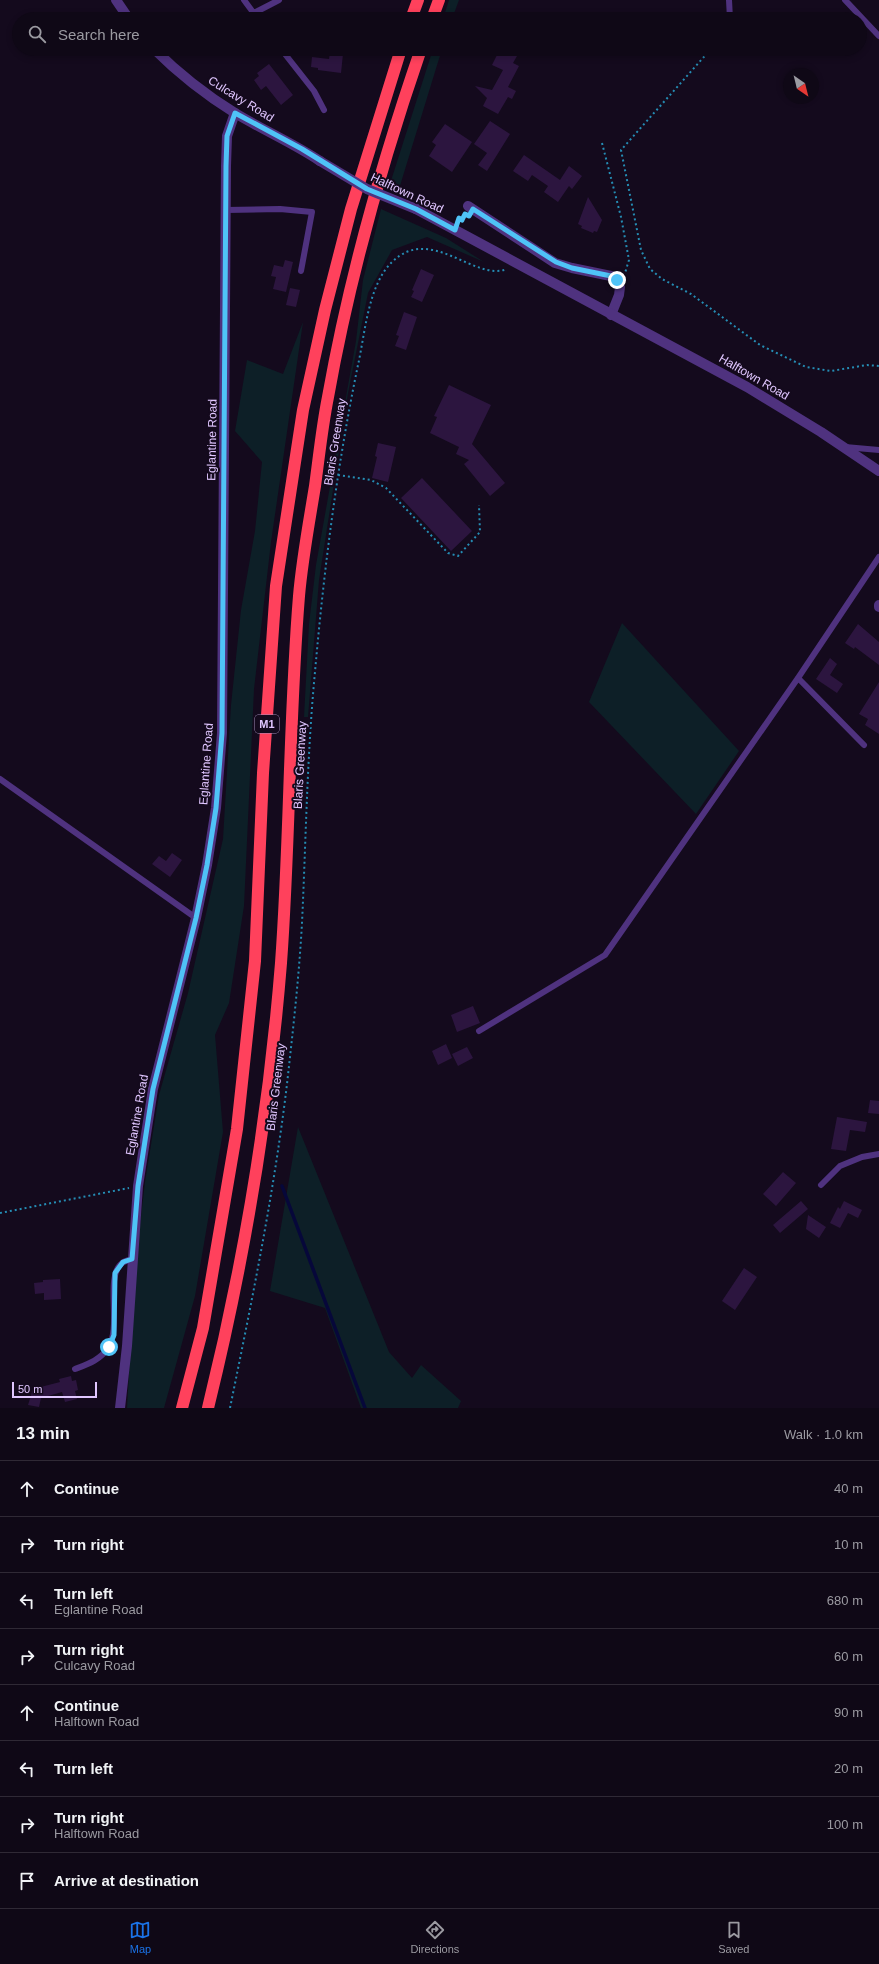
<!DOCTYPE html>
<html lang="en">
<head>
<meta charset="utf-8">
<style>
	:root { --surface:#0f0816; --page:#1d1623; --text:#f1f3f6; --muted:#9b9aa1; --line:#2f2935; --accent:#1a73e8 }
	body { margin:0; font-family:Helvetica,sans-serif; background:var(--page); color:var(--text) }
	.compass { position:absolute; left:783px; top:68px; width:36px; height:36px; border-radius:50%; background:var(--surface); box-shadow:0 2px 6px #0003; rotate:145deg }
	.scale { position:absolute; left:12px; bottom:10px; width:85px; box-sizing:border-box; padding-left:4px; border:2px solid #e0c6ff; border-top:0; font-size:11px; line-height:14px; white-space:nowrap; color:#e0c6ff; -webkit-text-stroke:3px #140a1d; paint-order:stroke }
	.stop { position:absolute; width:12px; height:12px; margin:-9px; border:3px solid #4fc3f7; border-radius:50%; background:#fff }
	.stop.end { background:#4fc3f7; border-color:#fff; box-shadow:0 1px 4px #0008 }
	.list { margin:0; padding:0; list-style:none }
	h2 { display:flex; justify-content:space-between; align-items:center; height:52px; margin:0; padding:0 16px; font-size:17px }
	h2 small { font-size:13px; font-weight:400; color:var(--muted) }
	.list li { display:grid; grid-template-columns:26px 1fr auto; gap:12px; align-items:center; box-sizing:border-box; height:56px; padding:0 16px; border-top:1px solid var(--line) }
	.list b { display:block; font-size:15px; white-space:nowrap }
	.list p { margin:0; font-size:13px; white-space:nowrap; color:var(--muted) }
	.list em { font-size:13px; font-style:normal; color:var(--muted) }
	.icon { flex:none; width:22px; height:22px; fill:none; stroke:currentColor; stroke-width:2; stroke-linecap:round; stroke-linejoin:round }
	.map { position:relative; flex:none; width:879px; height:1408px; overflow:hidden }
	.search { position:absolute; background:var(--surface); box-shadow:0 2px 6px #0003; left:12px; right:12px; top:12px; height:44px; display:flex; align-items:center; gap:10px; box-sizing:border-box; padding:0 14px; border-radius:22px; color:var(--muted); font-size:15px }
	.sheet { height:500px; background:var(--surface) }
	nav { display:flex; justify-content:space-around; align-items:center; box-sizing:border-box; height:56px; border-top:1px solid var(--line); background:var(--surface); font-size:11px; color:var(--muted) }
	nav a { display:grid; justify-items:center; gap:2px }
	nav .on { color:var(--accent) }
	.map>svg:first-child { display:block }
</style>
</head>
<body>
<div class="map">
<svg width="879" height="1408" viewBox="0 0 879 1408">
	<rect width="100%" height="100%" fill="#140a1d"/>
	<!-- green -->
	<path fill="#0d1f27" d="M449 0H459L452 19H443Z
		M433 49H442L399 189 389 187Z
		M381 209 446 238 484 262 427 237 392 250 368 293 348 393 319 580 308 717H304L309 624 316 565 356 341 363 280Z
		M303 322 271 542 254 689 244 906 229 1003 215 1035 223 1132 195 1296 164 1408H127L135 1268 145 1182 159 1095 188 993 223 839 231 705 241 610 255 531 262 462 235 431 247 360 283 374Z
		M622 623 739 751 696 814 589 702Z
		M298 1127 389 1352 412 1378 421 1365 461 1401 458 1408H361L325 1308 270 1291Z"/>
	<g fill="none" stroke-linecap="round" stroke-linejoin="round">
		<!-- stream -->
		<path stroke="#06073a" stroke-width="3.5" d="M282 1186 365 1408"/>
	</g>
	<!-- building -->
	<path fill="#2c153f" d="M500 49H521L513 63 519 66 508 87 516 91 512 99 508 97 498 114 483 106 487 98 475 86 492 90 503 70 492 65Z
		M330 52 343 54 341 73 318 70V68L311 67 312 57 329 59Z
		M269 64 293 95 281 105 266 86 261 90 254 80 259 76 257 73Z
		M490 121 510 134 487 171 478 165 487 153 474 144Z
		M445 124 472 142 452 172 429 156 436 145 432 142Z
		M524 155 560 180 569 166 582 176 572 189 569 186 558 202 544 192 548 186 532 175 528 181 513 171Z
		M588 197 602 220 597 232 594 231 593 233 581 228 582 226 578 224Z
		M285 260 293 262 286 292 273 289 276 277 271 276 274 265 283 267Z
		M421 269 434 275 422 302 411 297 414 291 412 290Z
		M290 288 300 290 296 307 286 305Z
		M404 312 417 317 406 350 395 346 399 336 396 335Z
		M449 385 491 405 472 444 505 483 490 496 464 464 469 460 456 454 459 447 430 433 437 417 434 416Z
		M378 443 396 447 388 482 372 478 377 457 375 456Z
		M422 478 472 531 451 551 401 498Z
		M858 624 879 642V665L855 647 854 649 845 643Z
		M830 658 837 664 830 675 843 684 837 693 816 679Z
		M879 682V734L865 725 868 719 859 714Z
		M172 853 182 860 170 877 152 864 159 856 166 861Z
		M473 1006 480 1023 457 1032 451 1015Z
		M446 1044 452 1058 438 1065 432 1051Z
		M467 1047 473 1058 458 1066 452 1054Z
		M870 1100 879 1101V1114L868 1113Z
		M837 1117 867 1122 865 1132 850 1130 846 1151 831 1149Z
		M783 1172 796 1183 776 1206 763 1194Z
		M801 1201 808 1209 780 1233 773 1225Z
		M844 1201 862 1210 858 1218 848 1213 840 1228 830 1223 838 1207 840 1209Z
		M808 1215 826 1227 819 1238 806 1229Z
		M744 1268 757 1277 735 1310 722 1301Z
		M60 1279 61 1299 44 1300V1293L35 1294 34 1283 43 1282V1280Z
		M71 1376 72 1381 76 1380 78 1390 75 1391 77 1399 65 1402 62 1392 41 1398 39 1407 28 1405 33 1389 60 1382 59 1379Z"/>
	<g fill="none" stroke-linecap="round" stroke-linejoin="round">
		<!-- path -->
		<path stroke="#258db4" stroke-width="2" stroke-dasharray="2 3" stroke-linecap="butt" d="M711 49 621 150 641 250 650 269 662 279 691 294 760 345 806 367 831 371 867 365 879 366
			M602 143 621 217 629 260 625 273
			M458 221 459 219 462 220 465 215
			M338 475 371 480 386 488 448 553 458 556 480 532 479 505
			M0 1213 129 1188
			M230 1408C252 1300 274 1193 287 1084 293 1030 299 977 302 923 306 839 307 755 315 672 324 569 337 466 358 365 365 334 368 285 392 262 431 224 474 282 507 269"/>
		<!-- service -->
		<path stroke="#4f327f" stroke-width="6" d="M244 0 258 19
			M729 0 730 19
			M845 0 879 36
			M254 13 279 0
			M281 49 314 91 324 110
			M226 210 280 209 312 212 301 271
			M845 447 879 450
			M798 678 864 745
			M0 779 196 918
			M479 1031 605 955 798 678 879 557
			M821 1185 840 1166 862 1157 879 1154
			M75 1369C88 1364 100 1360 108 1348 122 1328 105 1278 121 1264 124 1261 128 1260 132 1259"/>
		<!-- minor -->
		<path stroke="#4f327f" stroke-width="10" d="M468 206 555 263 572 268 611 276 617 280 620 287 619 295 611 315
			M879 605V607
			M120 1408 127 1346 138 1186 153 1089 196 918 207 865 216 808 222 733 226 166 227 136 235 113"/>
		<!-- tertiary -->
		<path stroke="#4f327f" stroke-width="10" d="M116 0 129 19
			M154 49C179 74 206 95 235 113 263 130 293 143 320 161
			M416 209 747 387 821 432 879 471"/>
		<!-- motorway -->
		<path stroke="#ff415c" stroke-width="12" d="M411 19 418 0
			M432 19 439 0
			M182 1408 203 1328 237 1129 255 961 263 773 276 586 303 410 325 310 351 209 401 49
			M208 1408C244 1262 269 1113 281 963 290 841 289 718 299 596 302 560 309 523 315 486 319 457 322 427 328 397 349 279 382 162 421 49"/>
		<!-- tertiary-bridge -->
		<path stroke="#4f327f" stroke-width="10" d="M320 161 367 189 416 209"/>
	</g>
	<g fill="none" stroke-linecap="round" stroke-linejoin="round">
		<!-- route -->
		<path stroke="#4fc3f7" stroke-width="5" d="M109 1347 114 1335 115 1273 123 1262 132 1259 138 1186 153 1089 196 918 207 865 216 808 222 733 226 166 227 136 235 113 302 149 367 189 416 209 455 230 459 218 462 220 465 214 469 216 473 209 556 262 572 268 611 276 617 280"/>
	</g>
	<g text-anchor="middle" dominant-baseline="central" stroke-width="4" stroke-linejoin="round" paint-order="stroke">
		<!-- shield labels -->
		<rect fill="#140a1d" stroke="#a38ebb" stroke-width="1" x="255" y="715" width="24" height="18" rx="3"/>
		<g font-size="11" font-weight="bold" fill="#e0c6ff">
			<text x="267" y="724">M1</text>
		</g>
		<!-- street labels -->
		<g font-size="12" fill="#e0c6ff" stroke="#140a1d">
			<text transform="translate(241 99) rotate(32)">Culcavy Road</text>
			<text transform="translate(407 193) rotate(25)">Halftown Road</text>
			<text transform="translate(754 377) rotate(30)">Halftown Road</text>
			<text transform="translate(212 440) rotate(-89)">Eglantine Road</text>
			<text transform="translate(335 442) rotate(-81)">Blaris Greenway</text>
			<text transform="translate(206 764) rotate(-86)">Eglantine Road</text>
			<text transform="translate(300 765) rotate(-87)">Blaris Greenway</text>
			<text transform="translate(276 1087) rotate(-83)">Blaris Greenway</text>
			<text transform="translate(137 1115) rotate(-80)">Eglantine Road</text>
		</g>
	</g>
</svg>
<svg class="compass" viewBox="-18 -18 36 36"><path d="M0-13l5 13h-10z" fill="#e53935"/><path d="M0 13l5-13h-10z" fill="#9b9aa1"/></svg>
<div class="scale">50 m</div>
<div class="stop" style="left:109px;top:1347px"></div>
<div class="stop end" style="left:617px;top:280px"></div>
<div class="search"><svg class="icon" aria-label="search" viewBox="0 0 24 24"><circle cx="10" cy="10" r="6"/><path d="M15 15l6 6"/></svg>Search here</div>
</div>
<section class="sheet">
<h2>13 min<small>Walk · 1.0 km</small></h2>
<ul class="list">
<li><svg class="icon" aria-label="ahead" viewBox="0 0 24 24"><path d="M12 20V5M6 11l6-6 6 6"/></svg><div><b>Continue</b></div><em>40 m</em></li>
<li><svg class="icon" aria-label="right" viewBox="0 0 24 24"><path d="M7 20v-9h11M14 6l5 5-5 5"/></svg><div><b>Turn right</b></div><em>10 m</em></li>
<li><svg class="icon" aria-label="left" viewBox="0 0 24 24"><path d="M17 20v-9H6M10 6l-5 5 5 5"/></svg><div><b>Turn left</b><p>Eglantine Road</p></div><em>680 m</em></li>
<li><svg class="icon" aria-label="right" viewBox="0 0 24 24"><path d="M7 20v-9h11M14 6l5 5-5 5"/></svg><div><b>Turn right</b><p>Culcavy Road</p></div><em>60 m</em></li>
<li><svg class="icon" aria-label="ahead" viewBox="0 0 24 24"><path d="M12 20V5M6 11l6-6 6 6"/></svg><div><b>Continue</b><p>Halftown Road</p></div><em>90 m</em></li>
<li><svg class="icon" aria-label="left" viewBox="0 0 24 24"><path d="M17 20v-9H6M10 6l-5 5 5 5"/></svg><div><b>Turn left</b></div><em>20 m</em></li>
<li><svg class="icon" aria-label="right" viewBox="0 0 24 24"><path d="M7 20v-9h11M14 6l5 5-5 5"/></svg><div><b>Turn right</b><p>Halftown Road</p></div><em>100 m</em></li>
<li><svg class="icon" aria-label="arrive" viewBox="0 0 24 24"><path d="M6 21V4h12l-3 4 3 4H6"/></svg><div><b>Arrive at destination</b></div></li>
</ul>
</section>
<nav>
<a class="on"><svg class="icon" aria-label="map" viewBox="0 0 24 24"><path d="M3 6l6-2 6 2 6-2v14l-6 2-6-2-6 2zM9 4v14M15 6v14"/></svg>Map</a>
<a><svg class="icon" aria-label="directions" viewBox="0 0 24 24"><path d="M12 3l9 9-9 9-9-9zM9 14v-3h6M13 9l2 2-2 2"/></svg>Directions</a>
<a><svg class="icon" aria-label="saved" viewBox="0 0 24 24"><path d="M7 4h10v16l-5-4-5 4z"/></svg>Saved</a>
</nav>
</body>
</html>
